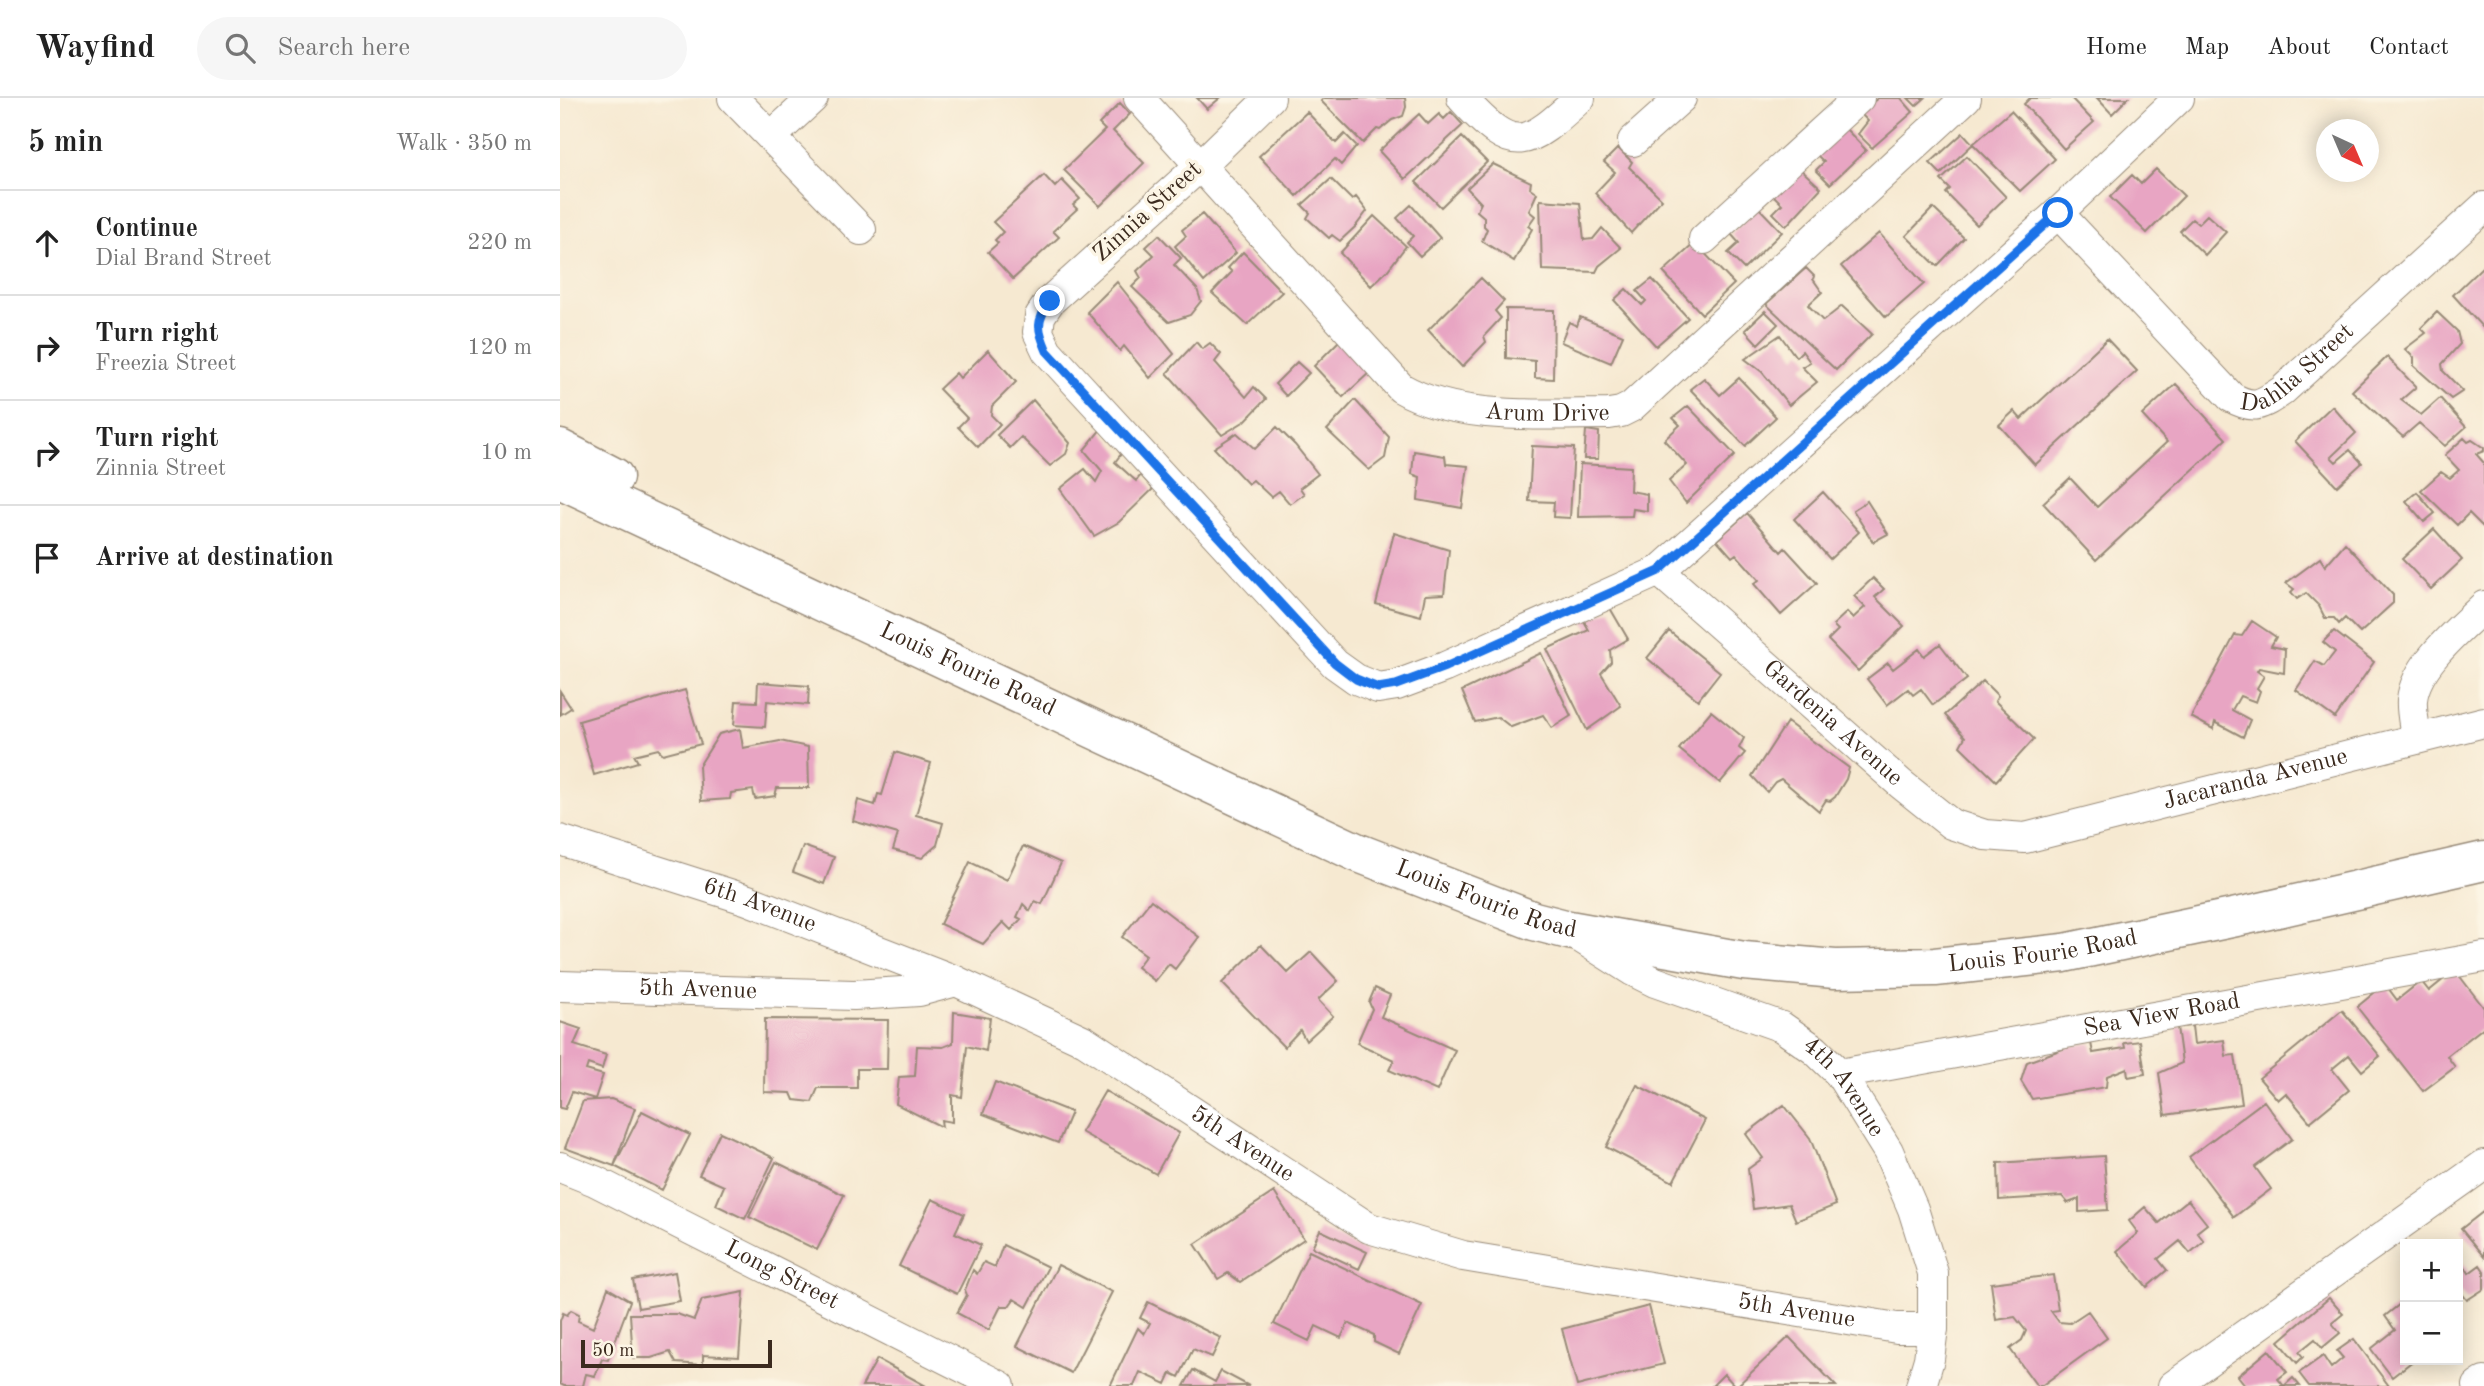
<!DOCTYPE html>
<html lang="en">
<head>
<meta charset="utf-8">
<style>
	:root { --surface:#fff; --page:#f6f6f6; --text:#222; --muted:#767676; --line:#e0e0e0 }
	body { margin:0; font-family:"Old Standard TT",serif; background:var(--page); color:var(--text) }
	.controls { position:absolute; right:21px; bottom:21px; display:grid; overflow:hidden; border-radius:0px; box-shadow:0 4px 18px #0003 }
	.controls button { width:63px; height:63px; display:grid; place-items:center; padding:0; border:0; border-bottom:2px solid var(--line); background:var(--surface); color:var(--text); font:35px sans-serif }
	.compass { position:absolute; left:1756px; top:21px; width:63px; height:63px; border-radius:50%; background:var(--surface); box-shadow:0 4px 18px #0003; rotate:136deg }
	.scale { position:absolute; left:21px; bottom:18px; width:191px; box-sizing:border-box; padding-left:7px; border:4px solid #3b2a1e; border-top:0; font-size:19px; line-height:24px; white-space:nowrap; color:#3b2a1e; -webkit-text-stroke:5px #fcf5e5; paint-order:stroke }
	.stop { position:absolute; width:21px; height:21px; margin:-16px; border:5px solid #1a73e8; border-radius:50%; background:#fff }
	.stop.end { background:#1a73e8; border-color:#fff; box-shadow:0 2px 7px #0008 }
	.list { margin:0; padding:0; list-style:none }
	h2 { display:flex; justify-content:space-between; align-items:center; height:91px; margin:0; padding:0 28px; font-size:30px }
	h2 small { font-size:23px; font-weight:400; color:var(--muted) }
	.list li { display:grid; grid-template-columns:46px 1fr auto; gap:21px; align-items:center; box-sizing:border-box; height:105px; padding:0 28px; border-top:2px solid var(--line) }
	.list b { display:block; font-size:26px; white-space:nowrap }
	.list p { margin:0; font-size:23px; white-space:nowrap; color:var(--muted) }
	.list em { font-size:23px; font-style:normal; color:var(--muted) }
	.icon { flex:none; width:38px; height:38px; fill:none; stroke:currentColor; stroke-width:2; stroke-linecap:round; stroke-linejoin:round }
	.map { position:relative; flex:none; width:1924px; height:1288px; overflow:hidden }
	header { display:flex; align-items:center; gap:42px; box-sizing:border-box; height:98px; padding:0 35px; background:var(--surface); border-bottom:2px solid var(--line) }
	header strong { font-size:33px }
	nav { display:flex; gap:38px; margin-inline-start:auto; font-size:24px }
	.search { width:490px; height:63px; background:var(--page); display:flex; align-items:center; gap:18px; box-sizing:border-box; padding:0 24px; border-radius:38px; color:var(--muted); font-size:26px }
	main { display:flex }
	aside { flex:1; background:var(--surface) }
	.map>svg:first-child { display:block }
</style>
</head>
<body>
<header>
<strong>Wayfind</strong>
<div class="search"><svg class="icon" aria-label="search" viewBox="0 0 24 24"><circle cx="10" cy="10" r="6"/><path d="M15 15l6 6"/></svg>Search here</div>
<nav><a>Home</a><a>Map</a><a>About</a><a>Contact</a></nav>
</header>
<main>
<aside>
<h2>5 min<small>Walk · 350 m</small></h2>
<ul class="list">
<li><svg class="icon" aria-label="ahead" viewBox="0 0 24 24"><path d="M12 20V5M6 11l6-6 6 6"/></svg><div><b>Continue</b><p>Dial Brand Street</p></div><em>220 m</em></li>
<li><svg class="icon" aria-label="right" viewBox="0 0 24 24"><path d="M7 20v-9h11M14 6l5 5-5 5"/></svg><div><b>Turn right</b><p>Freezia Street</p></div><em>120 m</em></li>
<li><svg class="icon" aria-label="right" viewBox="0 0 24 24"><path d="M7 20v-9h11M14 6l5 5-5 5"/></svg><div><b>Turn right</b><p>Zinnia Street</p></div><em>10 m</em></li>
<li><svg class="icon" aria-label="arrive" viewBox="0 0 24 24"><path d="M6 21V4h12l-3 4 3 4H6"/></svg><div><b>Arrive at destination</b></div></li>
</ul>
</aside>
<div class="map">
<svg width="1924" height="1288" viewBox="0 0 1924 1288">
	<rect width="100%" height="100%" fill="#fcf5e5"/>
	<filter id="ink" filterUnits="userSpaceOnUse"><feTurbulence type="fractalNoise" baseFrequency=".0143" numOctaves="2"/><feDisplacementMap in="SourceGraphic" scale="14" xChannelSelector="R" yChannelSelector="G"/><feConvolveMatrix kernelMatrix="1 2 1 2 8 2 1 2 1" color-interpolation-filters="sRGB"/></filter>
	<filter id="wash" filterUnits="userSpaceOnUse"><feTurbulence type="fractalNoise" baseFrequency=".00686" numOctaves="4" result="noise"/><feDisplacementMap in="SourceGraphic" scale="28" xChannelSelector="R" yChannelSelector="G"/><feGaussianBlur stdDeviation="1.57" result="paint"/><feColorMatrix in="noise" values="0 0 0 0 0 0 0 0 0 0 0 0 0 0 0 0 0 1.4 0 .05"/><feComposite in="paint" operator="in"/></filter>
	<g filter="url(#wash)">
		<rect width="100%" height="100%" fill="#f6e9d1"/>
		<g id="blocks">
			<!-- building -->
			<path fill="#e8a5c3" d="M637 0H660L647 11Z
				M764 0H845L846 9 843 18 832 22 820 32 817 31 803 45 761 3Z
				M1318 0H1341L1353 14 1312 50 1298 36 1308 23 1300 15Z
				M1348 0H1365L1356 8Z
				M1470 0H1511L1534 24 1504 51 1464 6Z
				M1537 0H1568L1552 16Z
				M560 5 570 16 553 33 584 65 540 108 504 72 545 32 539 26Z
				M1451 13 1495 61 1460 93 1413 46Z
				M747 14 776 45 785 36 797 48 781 67 775 61 737 98 699 58Z
				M891 14 903 27 845 81 819 53 859 16 868 26 879 16 884 21Z
				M1284 29 1306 52 1270 86 1256 72 1264 64 1255 55Z
				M1403 35 1413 46 1381 76 1370 65Z
				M902 39 927 64 881 109 856 84Z
				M1058 50 1072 64 1069 69 1102 101 1071 135 1035 95 1055 74 1044 64Z
				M1407 58 1446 99 1417 127 1386 95 1390 91 1381 82Z
				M933 66 971 84 970 90 977 95 969 113 975 118 968 128 972 131 954 163 922 143 927 131 924 128V119L917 113 921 105 907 90Z
				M1238 69 1261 90 1226 128 1213 115 1222 106 1212 96Z
				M1596 71 1624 98 1587 135 1550 99 1572 77 1581 86Z
				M484 77 495 89 502 82 520 101 513 107 517 111 493 133 499 139 453 181 428 154 438 145 435 142 443 134 433 124Z
				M771 81 792 102 796 99 807 113 795 129 780 143 772 137 769 140 747 120 750 115 742 107Z
				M980 102 1020 105 1024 142 1033 141 1042 130 1061 150 1039 168 1036 174 982 172Z
				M851 107 880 140 860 158 847 144 853 138 837 120Z
				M1198 109 1222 134 1184 171 1168 155 1179 145 1171 136Z
				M1373 110 1404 140 1377 168 1346 138Z
				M642 116 676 155 644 184 615 148 626 138 622 132Z
				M1647 117 1666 134 1645 157 1620 133 1632 121 1638 126Z
				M814 118 846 148 827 173 811 188 780 155Z
				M1319 135 1364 186 1326 219 1281 168Z
				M599 137 621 160 614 167 637 191 641 203 630 217 609 224 572 189 581 180 577 173 594 157 586 149Z
				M1135 145 1174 186 1142 216 1103 174Z
				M683 154 722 194 687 227 652 195 672 174 668 170Z
				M1924 167V231L1893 197Z
				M1246 170 1254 178 1253 181 1262 194 1248 207 1263 223 1282 208 1312 236 1276 272 1206 206Z
				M921 180 944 203 935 213 941 220 924 238 926 244 902 269 868 232Z
				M1092 181 1128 220 1096 248 1054 202 1066 191 1082 207 1086 203 1077 193Z
				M557 184 614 256 590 280 564 248 560 253 527 214Z
				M946 211 994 212 993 281 975 280V263L946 260Z
				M1205 213 1218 226 1198 246 1185 232Z
				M1877 214 1897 233 1900 246 1882 266 1883 273 1903 293 1891 301 1854 268V260L1845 251 1866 235 1861 230Z
				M1020 219 1063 237 1051 265 1001 244 1009 224 1017 228Z
				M1220 237 1236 259 1242 253 1250 264 1242 269 1257 284 1229 307 1202 274 1185 261Z
				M1547 241 1577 273 1475 367 1439 327 1454 313 1461 321Z
				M779 243 809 275 783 299 754 268Z
				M636 244 642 251 650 245 661 256 655 264 686 299 694 289 706 301 685 323 662 337 607 275Z
				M428 252 456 284 432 308 431 317 440 326 418 349 398 329 407 320 379 291 396 275 400 280Z
				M1827 259 1856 289 1841 302 1861 317 1880 300 1906 329 1885 348 1859 325 1843 339 1792 293Z
				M737 264 749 275 726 298 715 286Z
				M1144 280 1160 297 1179 280 1216 319 1185 348 1130 291Z
				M1616 286 1666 341 1536 462 1483 405 1510 380 1537 409 1607 344 1582 317Z
				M473 302 510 345 506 356 490 368 461 339 450 350 437 337Z
				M795 302 829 339 825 360 809 372 767 332Z
				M1128 308 1175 357 1126 405 1109 383 1127 367 1104 342 1120 327 1113 320Z
				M1772 308 1796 335 1771 359 1776 364 1790 352 1802 365 1777 388 1735 343Z
				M717 329 735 347 758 376 740 390 744 396 730 406 719 393 711 399 693 382 688 386 654 350 677 335 695 351Z
				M541 331 561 356 555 364 576 383 581 377 593 391 559 424 534 438 500 391 525 371 536 384 542 373 524 352Z
				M1026 332 1039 334 1038 361H1024Z
				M1904 340 1908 344 1912 342 1924 350V353L1916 356 1924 365V430L1909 415 1897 427 1861 392 1881 374 1890 380 1899 372 1885 357Z
				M972 348 1014 350 1010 420 993 419 994 404 969 403Z
				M854 353 885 358 886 366 908 368 902 410 858 402 860 379 852 376Z
				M1020 366 1071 369 1070 393 1087 396V413L1073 411 1072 418 1018 419Z
				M1263 394 1299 434 1270 461 1234 421Z
				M1857 394 1875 415 1864 424 1846 403Z
				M1307 403 1328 436 1313 444 1293 412Z
				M1187 415 1221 454 1225 450 1257 485 1221 517 1194 486 1199 482 1176 456 1172 459 1157 442Z
				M1874 431 1902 462 1871 491 1842 461Z
				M834 435 889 452 884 496 865 497 861 518 816 506Z
				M1785 445 1833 497V505L1800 535 1785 520 1779 526 1774 520H1765L1759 508 1746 495 1737 501 1731 494 1734 491 1726 485 1760 460 1765 468Z
				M1313 480 1324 491 1315 499 1344 528 1298 573 1268 542 1278 532 1273 527 1287 514 1293 520 1305 509 1294 498Z
				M1050 510 1068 541 1050 552 1051 564 1041 575 1061 608 1027 632 987 551 1029 532 1024 523Z
				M1692 523 1716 539 1711 548 1725 551 1724 575 1699 570 1697 573 1704 578 1697 590 1700 593 1696 604 1680 598 1672 612 1690 622 1683 639 1655 624 1653 631 1631 619 1675 537 1682 538Z
				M1109 533 1160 574 1138 602 1087 560Z
				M1774 533 1814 564 1775 620 1736 592 1755 563 1764 568 1775 554 1763 544Z
				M1380 546 1407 581 1373 607 1361 591 1353 597 1348 591 1327 607 1307 581 1328 565 1333 571 1359 551 1364 558Z
				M981 555 1011 618 992 630 983 617 951 629 938 619 915 624 902 593Z
				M1423 583 1438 598 1435 603 1474 641 1436 683 1400 648 1405 639 1385 617Z
				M198 584 249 588 248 607 207 603 205 629 174 627 176 603 197 604Z
				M125 592 141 646 103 656 98 651 74 657 78 664 34 677 19 623Z
				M0 593 11 610 0 617Z
				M1151 613 1184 640 1179 650 1185 655 1160 685 1119 651Z
				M1227 624 1289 670 1286 681 1275 699 1270 703 1266 702 1259 713 1221 681 1215 684 1207 694 1192 678Z
				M180 631 183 650 220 643 248 649 249 690H217L215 698 195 701 193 692 171 695 170 701 141 703 139 668 159 636Z
				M335 654 371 665 356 717 383 725 377 747 362 760 333 752 338 736 293 723 298 702 315 707 318 696 322 697Z
				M243 748 274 759 264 786 233 774Z
				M463 748 501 765 482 806 475 803 470 813 463 806 457 819 461 821 451 832 443 824 423 846 380 826 410 764 447 782Z
				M591 802 639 839 615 871 609 866 595 883 577 869 586 857 562 839Z
				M701 847 728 875 751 854 778 883 758 902 773 918 746 943 740 932 724 949 662 885Z
				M1895 872 1924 910V929L1887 958 1895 969 1863 993 1797 909 1825 886 1837 902 1861 883 1869 893Z
				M815 890 830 897 821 919 895 952 877 993 829 972 834 962 797 945 812 911 809 904Z
				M1782 912 1820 958 1802 973 1789 957 1772 971 1789 992 1750 1024 1726 995 1718 1002 1699 980Z
				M394 914 430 920 426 953 407 948 402 999 392 997V1024L381 1022 382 1029 336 1006 339 979 355 978 357 948 383 949 393 945Z
				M205 921 328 922 327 971H297V990H258L252 1004 234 1002 231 995 204 994Z
				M0 924 21 931 14 947 46 957 42 971 28 966 26 972 43 977 35 1001 12 994 5 1011 0 1010Z
				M1632 928 1634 946 1664 942 1666 958 1675 957 1682 1006 1605 1017 1599 975 1622 965 1617 929Z
				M1580 943 1585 976 1568 979 1567 970 1547 978 1546 989 1472 1001 1461 983 1467 964 1511 948 1531 945 1533 955 1565 950 1564 945Z
				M435 984 511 1014 498 1045 423 1016Z
				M1077 987 1145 1022 1113 1084 1046 1049Z
				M545 993 619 1035 596 1076 521 1034Z
				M51 1001 75 1010 54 1068 5 1050 23 1003Z
				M1704 1003 1732 1041 1695 1069 1711 1091 1674 1119 1629 1059Z
				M1224 1007 1250 1040 1276 1107 1236 1123 1229 1106 1193 1111 1188 1071 1203 1060 1186 1036Z
				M82 1013 130 1037 102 1092 54 1068Z
				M160 1034 214 1060 185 1121 156 1107 164 1088 139 1077Z
				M1544 1058 1548 1112 1519 1114V1101L1508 1105 1502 1098 1439 1102 1438 1065Z
				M216 1064 284 1097 257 1152 189 1119Z
				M714 1094 744 1141 680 1184 668 1175 658 1181 635 1146Z
				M372 1101 404 1116 395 1135 421 1147 397 1196 339 1168Z
				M1628 1102 1647 1126 1637 1134 1644 1143 1630 1155 1620 1143 1598 1161 1607 1172 1587 1189 1557 1153 1578 1135 1569 1123 1585 1109 1599 1125Z
				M1924 1113V1159L1901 1131Z
				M760 1132 807 1154 799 1171 752 1149Z
				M443 1147 488 1169 467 1209 454 1201 449 1208H441L429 1232 397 1215 407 1197 405 1192 413 1172 417 1176 424 1164 435 1169Z
				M749 1153 862 1207 839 1256 814 1244V1237L788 1225 781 1240 756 1228 749 1243 714 1226Z
				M1898 1158 1909 1175 1920 1167 1924 1173V1191L1907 1202 1899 1192 1898 1193Z
				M498 1167 552 1194 511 1275 457 1248Z
				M115 1174 120 1203 78 1210 73 1182Z
				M1493 1177 1498 1212 1491 1213 1499 1224 1510 1225 1528 1213 1547 1240 1481 1288H1477L1450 1251 1462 1242 1466 1233 1455 1219 1436 1222 1431 1185Z
				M48 1190 70 1203 48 1262 42 1261 35 1278 26 1276 23 1288H4L0 1286V1223L3 1215 7 1217 11 1212 19 1216 18 1223 33 1230Z
				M184 1194 179 1259 143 1257V1267L116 1265 110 1254 91 1260H73L70 1216H117L134 1222 142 1202Z
				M1769 1200 1783 1216 1772 1225 1780 1235 1762 1250 1755 1241 1739 1254 1743 1259 1737 1265 1719 1243Z
				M1845 1202V1262H1854L1832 1279 1811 1251 1835 1232 1825 1218Z
				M588 1204 661 1240 652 1259 633 1251 619 1279 611 1275 606 1286 580 1274 574 1288H550L578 1230 584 1236 590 1225 580 1220Z
				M1089 1208 1104 1266 1017 1288 1002 1231Z
				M1229 1239 1276 1288H1177Z
				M1794 1241 1829 1288H1749L1739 1275 1763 1258 1771 1270 1783 1260 1777 1253Z
				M1709 1252 1727 1274 1718 1281 1724 1288H1686L1678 1278Z
				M317 1261 366 1288H302Z
				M633 1272 655 1284 661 1273 689 1288H624Z
				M1164 1276 1175 1288H1152Z
				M1733 1280 1740 1288H1724Z"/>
		</g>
	</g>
	<g filter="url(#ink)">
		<use href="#blocks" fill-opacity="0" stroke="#988a78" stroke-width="2"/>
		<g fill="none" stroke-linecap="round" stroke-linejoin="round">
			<!-- street casing -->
			<g stroke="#988a78" stroke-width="32">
				<g id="street">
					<path d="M173 0 301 132"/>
					<path id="s1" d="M579 0 841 290C898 323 985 316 1049 316L1061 314 1071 309 1406 0"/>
					<path d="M710 0 641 67 490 203 480 218 478 234 487 253 775 566 796 581 818 590 837 587 885 569 1099 473 1498 115 1619 0"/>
					<path d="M902 0C955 59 966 49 1020 0"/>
					<path d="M212 38 253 0"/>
					<path d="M1073 43 1121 0"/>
					<path id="s2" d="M1498 115 1671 299C1694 312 1701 307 1722 293L1924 109"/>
					<path d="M1144 141 1299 0"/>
					<path id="s3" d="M1099 473 1341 686 1391 726 1425 737 1465 740 1924 624"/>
					<path d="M1856 640C1855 628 1851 614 1852 602 1855 567 1900 531 1924 508"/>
					<path id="s4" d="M0 742 188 802 396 883 525 943 809 1130 903 1158 1337 1230H1373"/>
					<path id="s5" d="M1018 838 1073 873 1095 884 1222 929 1255 952 1280 976 1328 1053 1353 1111 1373 1175V1230L1369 1261 1361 1288"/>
					<path id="s6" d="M0 888 294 897 359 893 396 883"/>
					<path id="s7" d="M1280 976 1924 859"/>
					<path id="s8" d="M0 1069 35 1083 440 1288"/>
					<path d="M1613 1288 1924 1067"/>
					<path d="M1918 1288 1924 1284"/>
				</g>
			</g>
			<!-- secondary casing -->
			<g stroke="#988a78" stroke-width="41">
				<g id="secondary">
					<path d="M0 351 54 379"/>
					<path id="s9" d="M0 381 796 754 974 823 1009 832 1184 863 1275 871 1375 869 1504 855 1696 815 1924 763"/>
				</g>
			</g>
			<!-- street -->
			<use href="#street" stroke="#fff" stroke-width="30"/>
			<!-- secondary -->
			<use href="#secondary" stroke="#fff" stroke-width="38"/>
		</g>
	</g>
	<g fill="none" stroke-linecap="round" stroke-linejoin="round" filter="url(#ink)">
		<!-- route -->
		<path stroke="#1a73e8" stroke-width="9" d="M490 203C476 224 477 230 487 253L775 565 796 581 818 590 836 587 885 569 1099 473 1498 115"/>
	</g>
	<g text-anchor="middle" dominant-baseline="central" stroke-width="7" stroke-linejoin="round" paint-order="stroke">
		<!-- street labels -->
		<g font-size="24" fill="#3b2a1e" stroke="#fcf5e5">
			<text transform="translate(588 114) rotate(-42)">Zinnia Street</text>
			<text stroke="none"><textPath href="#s2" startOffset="332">Dahlia Street</textPath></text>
			<text stroke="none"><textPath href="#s1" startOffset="541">Arum Drive</textPath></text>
			<text stroke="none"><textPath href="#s9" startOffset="450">Louis Fourie Road</textPath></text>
			<text stroke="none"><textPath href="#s3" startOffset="231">Gardenia Avenue</textPath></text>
			<text stroke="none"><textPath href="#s3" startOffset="700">Jacaranda Avenue</textPath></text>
			<text stroke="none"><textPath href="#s9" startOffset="1018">Louis Fourie Road</textPath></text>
			<text stroke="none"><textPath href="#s4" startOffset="210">6th Avenue</textPath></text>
			<text stroke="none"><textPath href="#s9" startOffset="1584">Louis Fourie Road</textPath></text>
			<text stroke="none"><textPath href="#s6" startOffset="138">5th Avenue</textPath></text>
			<text stroke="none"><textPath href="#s7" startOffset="327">Sea View Road</textPath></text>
			<text stroke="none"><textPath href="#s5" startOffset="312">4th Avenue</textPath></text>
			<text stroke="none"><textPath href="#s4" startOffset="751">5th Avenue</textPath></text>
			<text stroke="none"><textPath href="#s8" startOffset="247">Long Street</textPath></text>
			<text stroke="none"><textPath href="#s4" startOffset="1339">5th Avenue</textPath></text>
		</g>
	</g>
</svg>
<div class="controls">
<button>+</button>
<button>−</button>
</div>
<svg class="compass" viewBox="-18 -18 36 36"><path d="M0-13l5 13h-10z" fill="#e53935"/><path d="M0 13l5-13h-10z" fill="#767676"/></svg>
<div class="scale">50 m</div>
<div class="stop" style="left:1498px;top:115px"></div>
<div class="stop end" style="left:490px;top:203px"></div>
</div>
</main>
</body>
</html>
